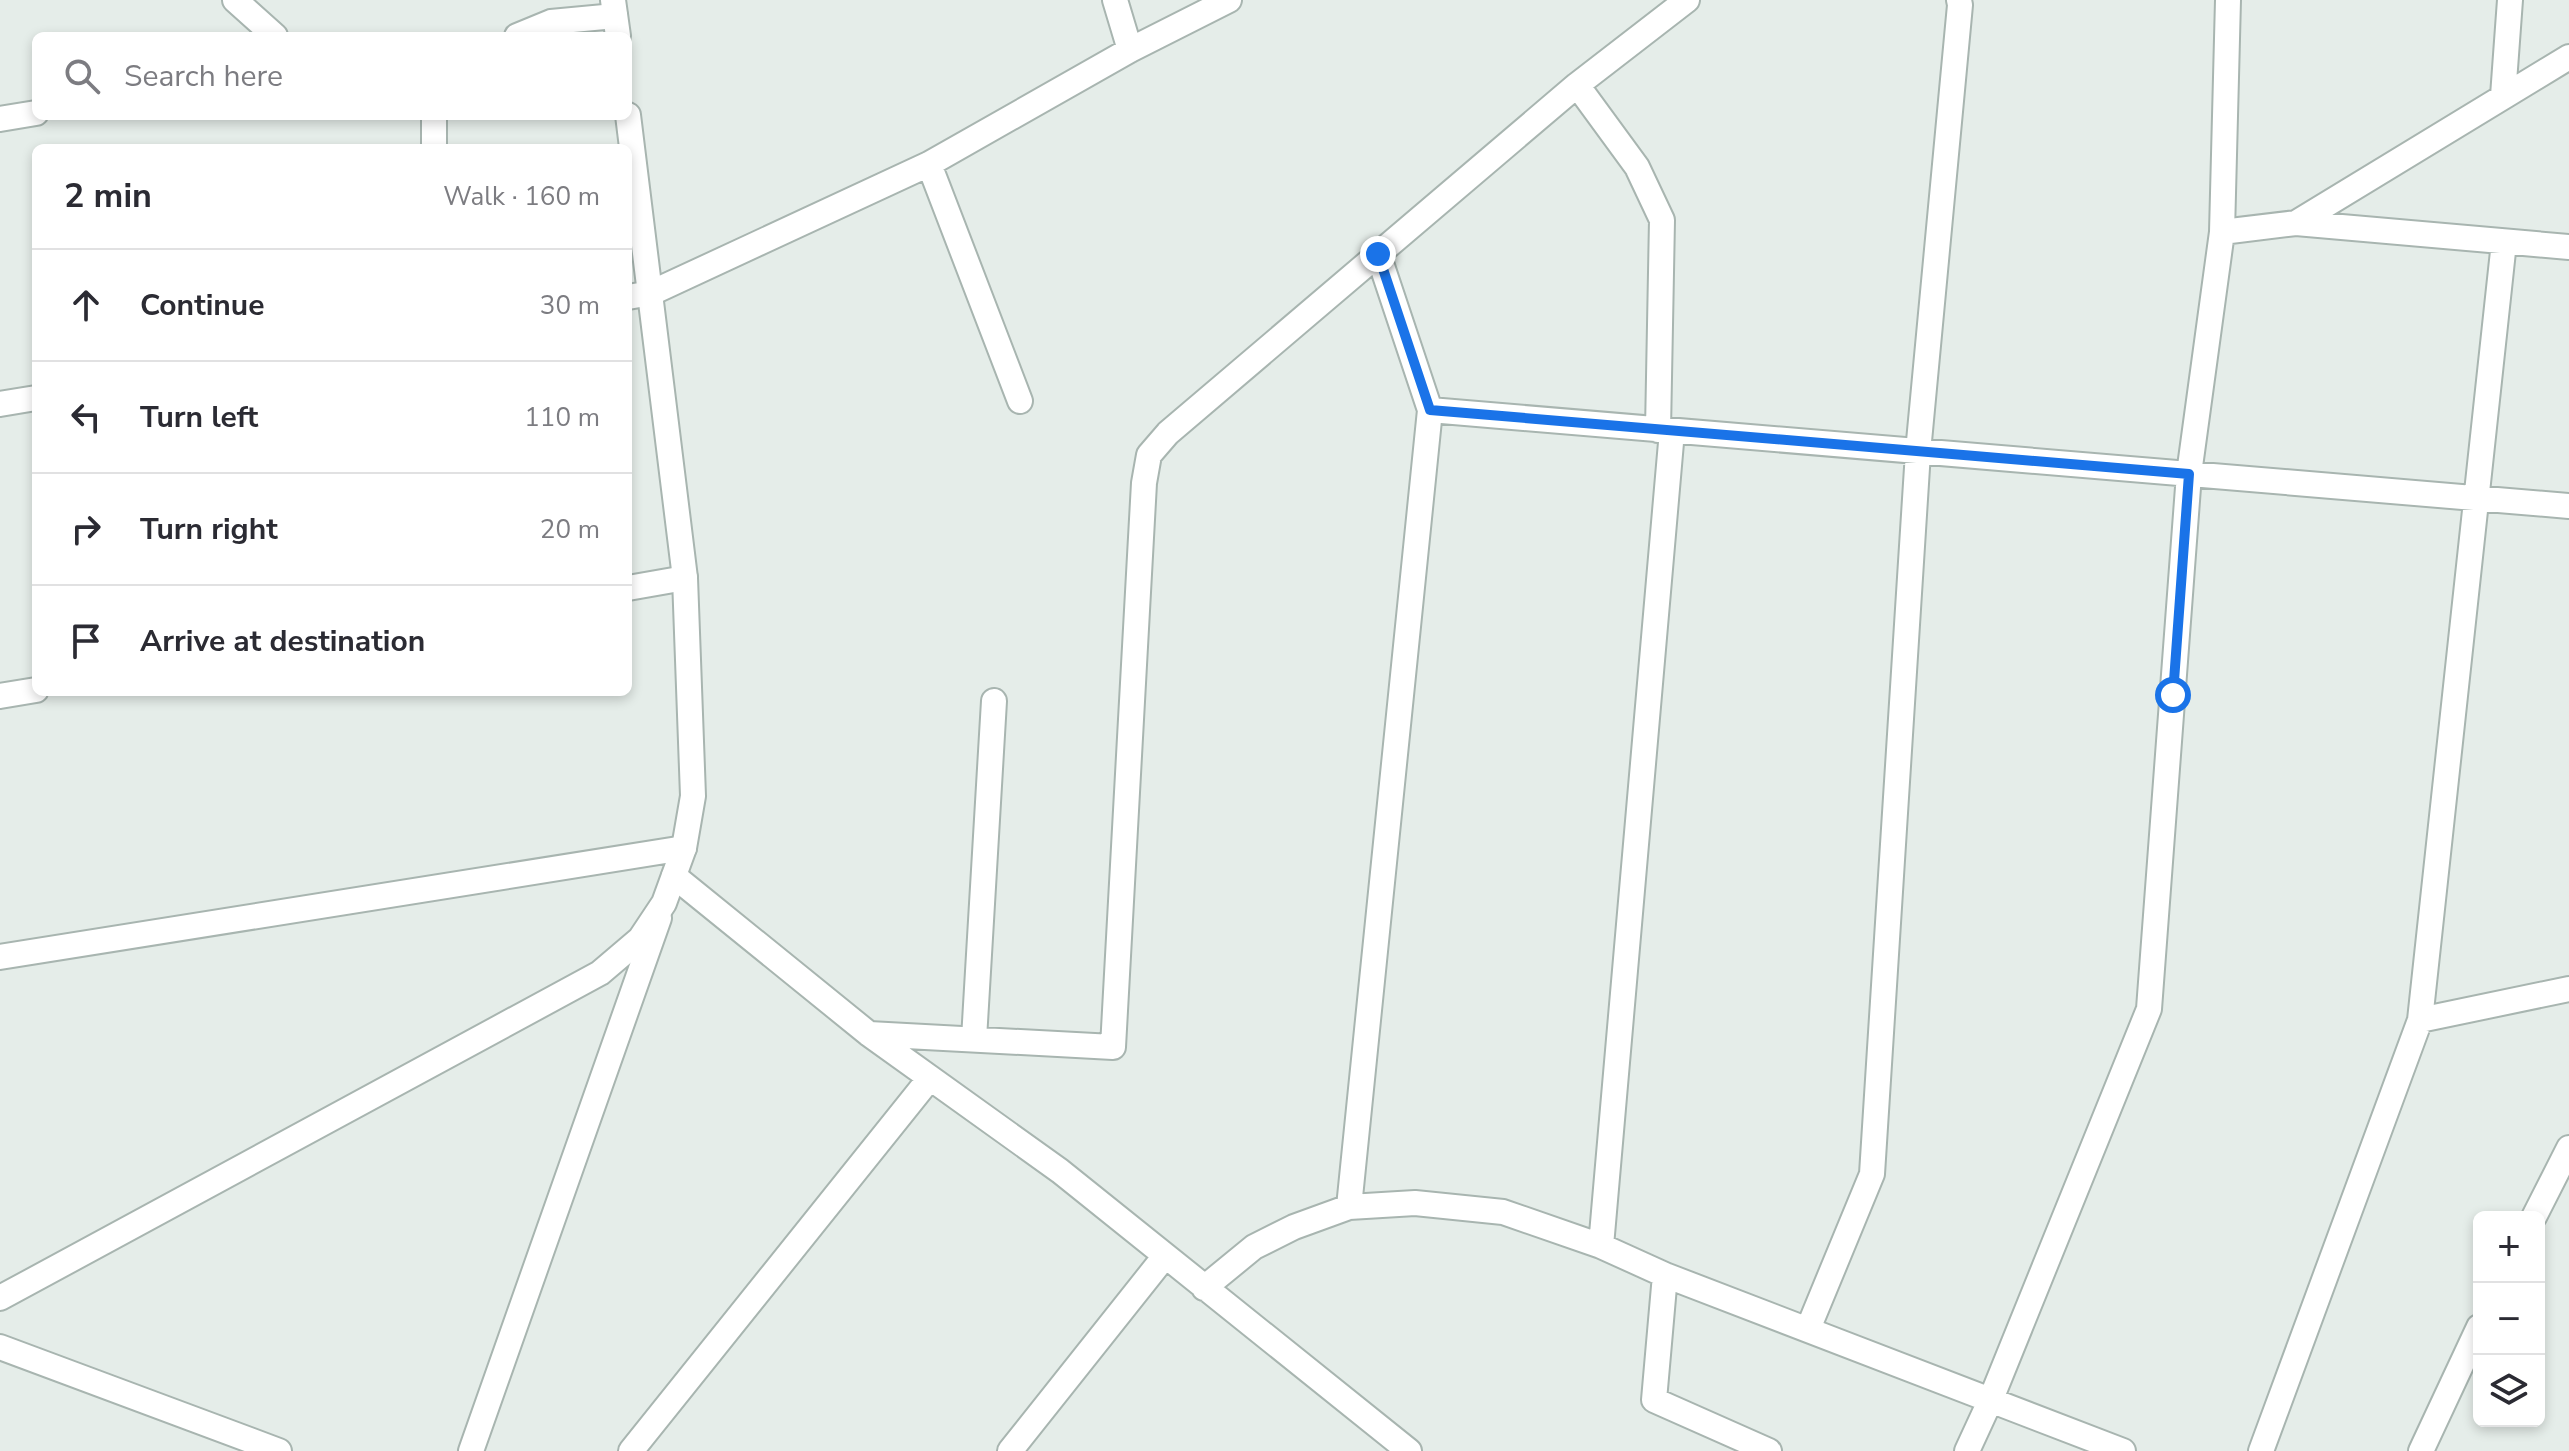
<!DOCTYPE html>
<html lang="en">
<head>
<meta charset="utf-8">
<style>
	:root { --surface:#fff; --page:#f7f7f7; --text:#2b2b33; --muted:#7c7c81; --line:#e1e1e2 }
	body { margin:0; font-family:"Nunito Sans",sans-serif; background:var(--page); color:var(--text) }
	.controls { position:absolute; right:24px; bottom:24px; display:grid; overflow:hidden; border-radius:12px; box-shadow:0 4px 12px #0003 }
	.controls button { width:72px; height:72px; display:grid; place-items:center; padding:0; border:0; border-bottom:2px solid var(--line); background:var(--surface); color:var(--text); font:40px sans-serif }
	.stop { position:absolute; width:24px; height:24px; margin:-18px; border:6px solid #1a73e8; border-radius:50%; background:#fff }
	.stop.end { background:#1a73e8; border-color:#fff; box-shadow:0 2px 8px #0008 }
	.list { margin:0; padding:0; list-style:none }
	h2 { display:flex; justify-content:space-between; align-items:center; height:104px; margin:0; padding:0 32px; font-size:34px }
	h2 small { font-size:26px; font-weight:400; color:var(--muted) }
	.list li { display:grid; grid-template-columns:52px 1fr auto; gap:24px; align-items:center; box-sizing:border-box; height:112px; padding:0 32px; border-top:2px solid var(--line) }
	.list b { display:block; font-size:30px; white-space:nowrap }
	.list em { font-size:26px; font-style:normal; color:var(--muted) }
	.icon { flex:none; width:44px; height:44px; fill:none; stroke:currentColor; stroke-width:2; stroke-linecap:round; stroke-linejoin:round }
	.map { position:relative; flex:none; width:2569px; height:1451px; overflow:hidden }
	.search { position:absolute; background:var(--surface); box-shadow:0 4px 12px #0003; left:32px; top:32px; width:600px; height:88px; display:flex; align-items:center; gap:20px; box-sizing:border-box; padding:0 28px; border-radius:12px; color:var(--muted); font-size:30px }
	.panel { position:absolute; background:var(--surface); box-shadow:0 4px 12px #0003; left:32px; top:144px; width:600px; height:552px; border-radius:12px }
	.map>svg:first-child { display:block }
</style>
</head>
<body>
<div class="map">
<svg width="2569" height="1451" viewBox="0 0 2569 1451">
	<rect width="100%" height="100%" fill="#e5ede9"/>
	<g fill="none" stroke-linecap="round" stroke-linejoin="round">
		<!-- minor casing -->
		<g stroke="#a8b5b0" stroke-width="28">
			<path id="minor" d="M235 0 275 36
				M1115 0 1130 50
				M517 36 551 22 615 16
				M1577 85 1637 167 1662 220 1658 430
				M2503 96 2510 0
				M434 116V148
				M0 119 36 113
				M929 164 1020 401
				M2296 223 2569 247
				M2222 232 2296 223 2569 57
				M628 297 651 293 929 164 1130 50 1229 0
				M0 404 36 398
				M1430 410 2569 506
				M628 588 685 578
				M0 696 36 690
				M674 876 869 1034 1060 1171 1409 1451
				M0 957 684 848
				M2420 1020 2569 989
				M869 1034 1113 1047 1144 483 1149 455 1168 433 1577 85 1687 0
				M974 1039 994 701
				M1349 1207 1430 410 1378 254
				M2534 1217 2569 1148
				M1601 1246 1672 431
				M1665 1275 1654 1400 1769 1451
				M1204 1288 1254 1247 1294 1227 1349 1207 1415 1203 1503 1212 1601 1246 1665 1275 2123 1451
				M1808 1329 1872 1174 1918 452 1960 5 1959 0
				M0 1347 279 1451
				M471 1451 659 918
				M631 1451 930 1078
				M1010 1451 1165 1256
				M1967 1451 1991 1399 2149 1009 2189 474 2222 232 2228 0
				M2261 1451 2420 1020 2504 242
				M2421 1451 2479 1327"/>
		</g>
		<!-- tertiary casing -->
		<g stroke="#a8b5b0" stroke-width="28">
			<path id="tertiary" d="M613 0 618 36
				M0 1298 600 973 640 939 664 903 684 848 693 796 685 578 628 115"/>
		</g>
		<!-- minor -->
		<use href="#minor" stroke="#fff" stroke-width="24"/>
		<!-- tertiary -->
		<use href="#tertiary" stroke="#fff" stroke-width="24"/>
	</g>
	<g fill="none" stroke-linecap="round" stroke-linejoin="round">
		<!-- route -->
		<path stroke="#1a73e8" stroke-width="10" d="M1378 254 1430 410 2189 474 2173 695"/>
	</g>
</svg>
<div class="controls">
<button>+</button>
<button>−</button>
<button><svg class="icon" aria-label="layers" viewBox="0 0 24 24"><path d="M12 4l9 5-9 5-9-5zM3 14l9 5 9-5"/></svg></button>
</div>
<div class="stop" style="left:2173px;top:695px"></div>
<div class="stop end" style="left:1378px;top:254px"></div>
<div class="search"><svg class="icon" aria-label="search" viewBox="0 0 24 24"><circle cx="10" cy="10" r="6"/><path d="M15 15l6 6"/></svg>Search here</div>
<section class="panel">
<h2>2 min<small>Walk · 160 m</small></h2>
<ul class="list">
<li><svg class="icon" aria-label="ahead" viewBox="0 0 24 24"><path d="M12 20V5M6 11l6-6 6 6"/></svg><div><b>Continue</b></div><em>30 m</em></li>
<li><svg class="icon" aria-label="left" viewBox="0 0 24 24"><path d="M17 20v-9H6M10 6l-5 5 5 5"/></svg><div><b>Turn left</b></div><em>110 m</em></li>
<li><svg class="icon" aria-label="right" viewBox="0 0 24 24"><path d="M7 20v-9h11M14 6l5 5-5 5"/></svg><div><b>Turn right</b></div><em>20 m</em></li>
<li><svg class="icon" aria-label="arrive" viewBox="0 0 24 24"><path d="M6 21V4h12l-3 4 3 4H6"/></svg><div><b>Arrive at destination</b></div></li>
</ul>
</section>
</div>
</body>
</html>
